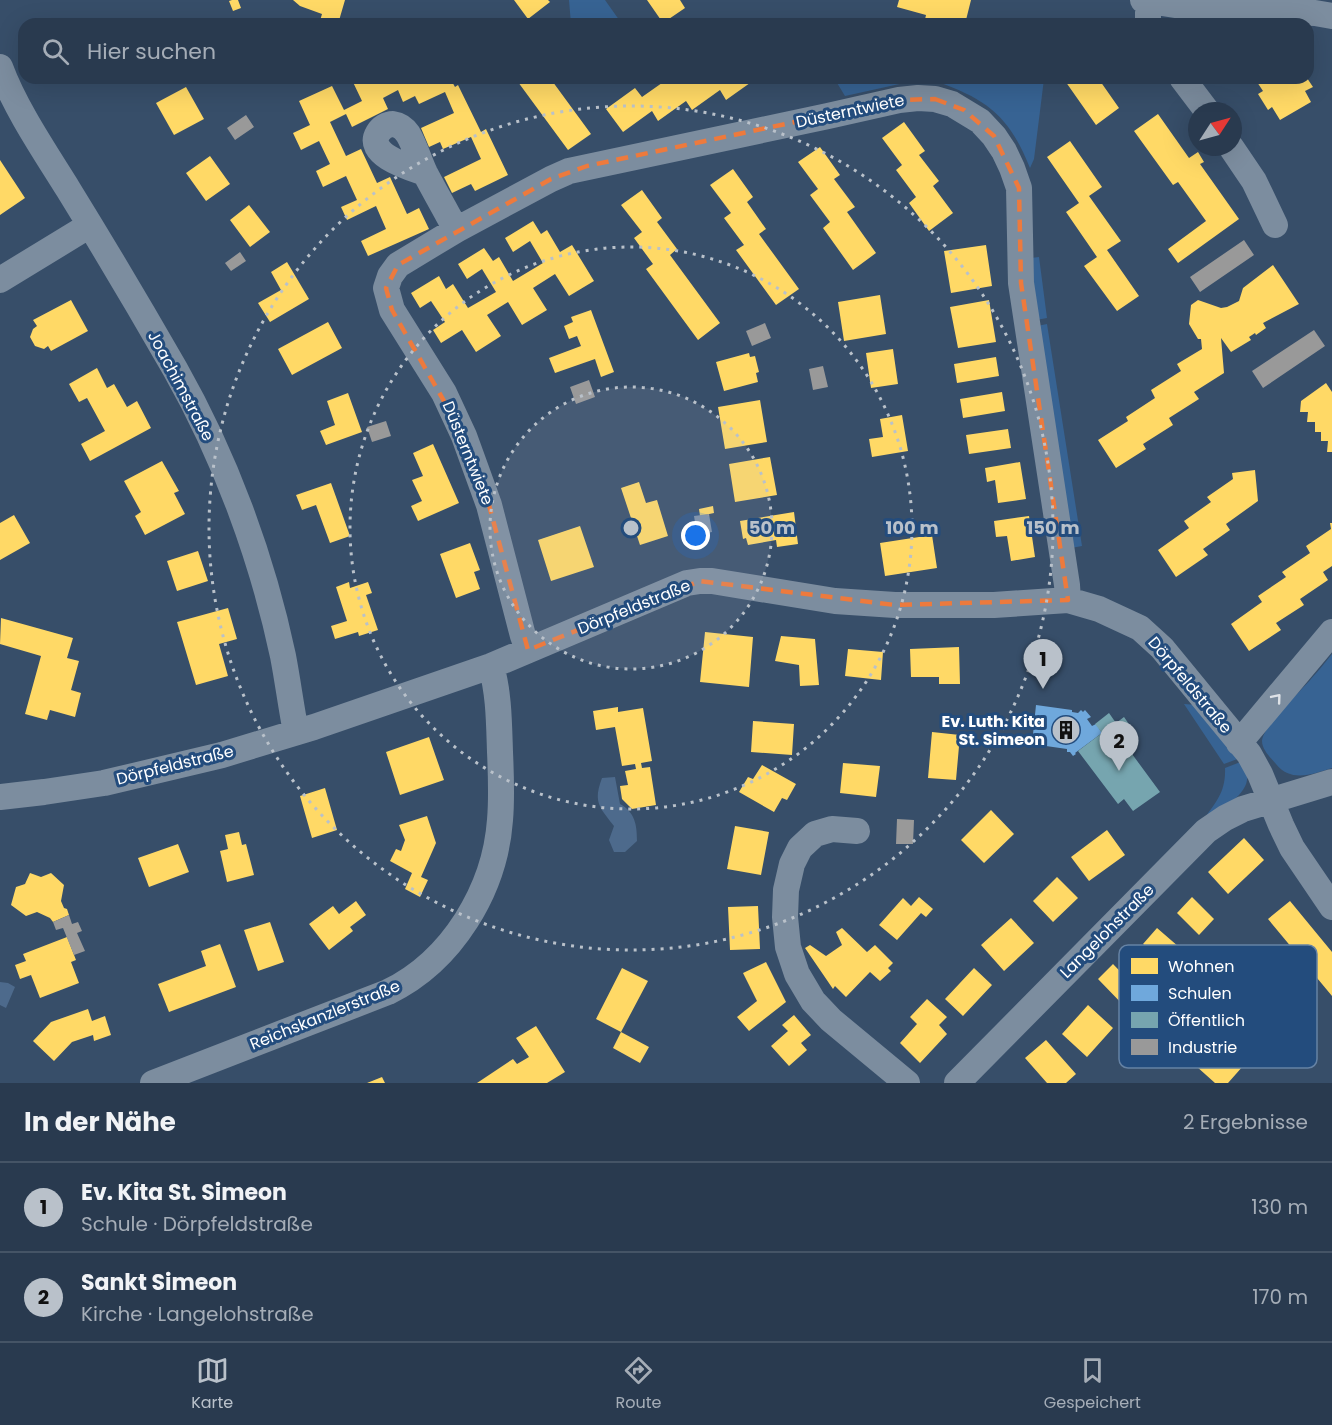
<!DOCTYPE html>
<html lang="de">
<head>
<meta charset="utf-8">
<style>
	:root { --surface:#293a4f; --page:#354559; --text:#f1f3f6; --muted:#a5adb7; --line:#455466; --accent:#b9c1ca }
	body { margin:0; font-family:Poppins,sans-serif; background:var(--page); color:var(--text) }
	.compass { position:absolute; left:1188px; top:102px; width:54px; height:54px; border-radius:50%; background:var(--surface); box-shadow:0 6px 24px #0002; rotate:54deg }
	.you { position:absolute; left:696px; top:536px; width:21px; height:21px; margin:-15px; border:4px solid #fff; border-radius:50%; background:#1a73e8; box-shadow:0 0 0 9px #1a73e833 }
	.badge { display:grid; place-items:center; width:39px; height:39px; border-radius:50%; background:var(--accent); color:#111; font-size:20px; font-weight:700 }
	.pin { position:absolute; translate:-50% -50px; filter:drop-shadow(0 2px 3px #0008) }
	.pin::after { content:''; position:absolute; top:32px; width:21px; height:18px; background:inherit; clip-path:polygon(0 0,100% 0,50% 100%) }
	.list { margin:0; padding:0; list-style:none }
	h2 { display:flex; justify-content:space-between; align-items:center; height:78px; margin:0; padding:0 24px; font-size:26px }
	h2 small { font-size:20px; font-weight:400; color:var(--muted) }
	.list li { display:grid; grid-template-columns:39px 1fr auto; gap:18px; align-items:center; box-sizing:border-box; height:90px; padding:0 24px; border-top:2px solid var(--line) }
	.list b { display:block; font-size:22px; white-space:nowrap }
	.list p { margin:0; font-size:20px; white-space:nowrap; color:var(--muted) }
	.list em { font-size:20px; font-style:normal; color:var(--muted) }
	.icon { flex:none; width:33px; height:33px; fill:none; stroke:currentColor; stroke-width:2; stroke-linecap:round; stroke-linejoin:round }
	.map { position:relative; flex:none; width:1332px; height:1083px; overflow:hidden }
	.search { position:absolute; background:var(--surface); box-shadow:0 6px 24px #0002; left:18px; right:18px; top:18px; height:66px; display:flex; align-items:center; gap:15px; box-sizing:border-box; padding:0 21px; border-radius:18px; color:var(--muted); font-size:22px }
	.sheet { height:258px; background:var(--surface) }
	nav { display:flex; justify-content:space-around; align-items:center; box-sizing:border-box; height:84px; border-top:2px solid var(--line); background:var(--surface); font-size:16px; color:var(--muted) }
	nav a { display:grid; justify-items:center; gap:3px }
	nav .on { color:var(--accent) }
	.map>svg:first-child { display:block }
</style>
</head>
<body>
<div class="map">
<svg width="1332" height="1083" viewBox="0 0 1332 1083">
	<rect width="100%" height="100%" fill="#374e69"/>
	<!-- green -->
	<path fill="#376393" d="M569 0H605L622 24H571Z
		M834 78H904L913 81 845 96Z
		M1044 79 1034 159 1030 168C1010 118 989 100 938 82Z
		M1039 257 1047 318 1036 320 1031 258Z
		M1047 324 1082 546 1071 548 1037 326Z
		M1332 654V768C1313 774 1291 783 1276 764 1271 758 1262 750 1262 741 1263 726 1300 692 1311 679 1318 671 1325 663 1332 654Z
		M1184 704 1197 705 1240 758 1224 764Z
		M1243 761C1245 767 1248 773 1247 780 1245 797 1217 812 1204 821L1203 820C1216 802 1226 792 1225 768Z"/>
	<!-- water -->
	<path fill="#4d6a8c" d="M615 777 620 804C635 812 637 825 637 841L625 852H614L609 840 614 826C599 807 593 802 602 778Z
		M0 982 8 983 15 987 6 1008 0 1005Z"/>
	<!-- homes -->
	<path fill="#ffd966" d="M232 0H238L241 8 233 11 229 1Z
		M293 0H345L338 24H319L322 14 300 6Z
		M514 0H548L550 2 528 19Z
		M647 0H680L685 8 663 23Z
		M899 0H971L965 24H924L926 15 897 7Z
		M351 78H403L404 80 407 78H450L455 87 458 85 481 132 486 129 508 175 475 191 471 184 452 193 444 177 481 159 471 137 443 149 440 142 429 147 421 128 454 113 445 92 419 104 415 96 403 102 398 90 383 98 388 109 352 127 346 114 330 122 346 156 361 149 377 183 390 177 407 214 419 208 429 229 368 256 361 241 386 229 376 206 347 220 341 207 357 200 346 176 323 187 316 171 330 164 319 141 301 150 293 133 310 125 299 101 332 86 344 110 362 101Z
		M523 78H550L591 134 568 150 518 82Z
		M669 78 671 80 674 78H757L726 100 720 90 692 110 686 101 658 121 652 111 623 132 606 109 635 88 642 97Z
		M1063 78H1098L1119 108 1096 125Z
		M1257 78H1307L1313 87 1305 91 1311 102 1280 120 1272 107 1268 110 1258 94 1263 91 1255 79Z
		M186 87 204 119 174 135 156 103Z
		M1158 114 1189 158 1198 152 1204 162 1200 164 1239 219 1178 263 1168 249 1206 221 1178 182 1173 185 1134 131Z
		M904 122 925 151 919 155 939 181 933 186 953 213 929 231 909 203 916 197 896 170 902 165 882 138Z
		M1070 141 1102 187 1089 196 1121 241 1107 250 1139 296 1117 311 1084 266 1097 257 1066 212 1079 203 1047 157Z
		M820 147 840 175 834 179 855 207 847 212 876 253 853 270 823 228 830 222 810 195 818 189 798 162Z
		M210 156 230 184 206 201 186 173Z
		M0 160 25 198 0 215Z
		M733 169 753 197 747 202 766 229 759 234 799 289 776 305 736 250 744 245 724 218 731 213 710 185Z
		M642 190 662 218 657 222 677 249 670 255 720 323 698 340 646 269 653 264 634 238 642 232 621 205Z
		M249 205 270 232 250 247 230 220Z
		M533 221 541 234 547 230 560 252 572 245 594 281 569 296 555 274 533 288 547 310 522 325 508 302 487 315 501 336 476 352 462 330 441 343 433 330 445 322 431 301 420 308 411 293 439 276 446 289 453 284 468 308 496 292 482 269 467 279 458 264 484 248 493 261 499 257 513 281 543 263 530 241 513 252 505 238Z
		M986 245 992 286 951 293 944 251Z
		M287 262 309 299 270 322 258 303 281 290 271 272Z
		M1273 265 1299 304 1263 323 1266 328 1256 335 1255 333 1249 337 1251 340 1231 352 1221 338 1224 373 1194 392 1199 399 1169 418 1173 425 1143 444 1146 449 1116 468 1098 440 1128 421 1126 417 1155 398 1151 390 1181 371 1177 364 1202 349 1201 339H1198L1189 324 1191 305 1198 300 1221 308 1227 307 1239 301 1243 288Z
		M880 295 886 334 844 341 838 302Z
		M71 300 88 331 51 351 48 346 44 349 35 346 30 337 33 329 37 326 33 320Z
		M989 300 996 342 958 348 950 307Z
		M591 310 614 372 601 377 595 359 555 373 549 358 581 346 577 336 569 339 564 326 573 322 571 317Z
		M328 322 342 348 292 375 278 349Z
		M893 349 898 384 871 388 866 353Z
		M749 353 750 357 755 356 759 372 756 373 758 382 724 391 716 362Z
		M996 357 999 376 957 383 954 364Z
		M97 368 107 388 114 384 127 407 137 401 151 428 90 461 81 444 105 431 87 398 79 402 69 384Z
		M1326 383 1332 392V452H1327L1328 441H1321V432H1315V422H1307L1308 412H1300L1301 401Z
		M1002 392 1005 411 963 418 960 399Z
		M348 393 362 432 326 445 320 431 335 425 327 401Z
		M760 400 767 442 725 449 718 407Z
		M902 415 908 451 872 457 869 439 883 437 880 419Z
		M1008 429 1011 448 969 454 966 435Z
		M433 444 459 503 418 521 411 506 422 501 412 480 423 476 413 453Z
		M770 457 777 495 735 502 729 464Z
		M162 461 179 491 174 493 185 514 145 535 135 516 141 512 124 481Z
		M1020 462 1026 499 998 503 995 480 987 482 985 468Z
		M1255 470 1258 501 1226 524 1230 530 1203 549 1208 555 1176 577 1158 550 1189 528 1184 521 1211 502 1207 497 1233 479 1232 473Z
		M639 482 646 503 657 500 668 536 640 545 621 488Z
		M331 483 350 536 330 543 316 505 302 510 296 495Z
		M713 506 714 513 700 516 699 509Z
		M794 512 798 544 777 547 776 540 748 545 746 538 743 539 740 521Z
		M14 515 30 543 0 560V523Z
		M1029 516 1035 557 1011 561 1007 536 996 537 994 521Z
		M1330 523H1332V566L1323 572 1328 580 1300 599 1304 605 1276 623 1281 630 1249 651 1231 624 1262 602 1258 596 1286 577 1282 572 1310 553 1306 546 1331 529Z
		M580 526 594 567 551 581 538 540Z
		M932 535 937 568 885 576 880 543Z
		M470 543 480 570 474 572 480 589 456 598 440 554Z
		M198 551 208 581 177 591 167 561Z
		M349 582 350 588 368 582 372 593 366 595 378 630 359 636 358 632 335 639 331 626 347 621 336 587Z
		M228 608 237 639 219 644 228 676 196 685 177 622Z
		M1 618 73 638 67 658 79 661 71 690 81 693 75 717 50 710 47 720 25 714 41 656 0 644Z
		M705 632 753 637 749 687 700 682Z
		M781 636 815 639 819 685 800 686 799 665 775 661Z
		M959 647 960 684H939V677H911L910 649Z
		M848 649 883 652 881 680 845 676Z
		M618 707V712L643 708 652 761 641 763 642 768 650 767 656 805 632 809 622 799 620 786 628 785 625 771 636 769 635 764 622 766 615 727 596 730 593 711Z
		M753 721 794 724 792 755 751 752Z
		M932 732 960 735 956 780 928 778Z
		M429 737 444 780 400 795 386 752Z
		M843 763 880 766 876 797 840 793Z
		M762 765 796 784 787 800 782 798 774 812 739 792 748 777 753 779Z
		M325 788 337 830 312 838 300 796Z
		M991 810 1014 834 984 863 961 840Z
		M427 816 436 843 421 877 428 880 420 897 405 889 412 873 390 861 396 849 401 851 405 840 399 825Z
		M735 826 769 832 761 875 727 869Z
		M1107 830 1125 855 1089 881 1071 857Z
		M239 832 242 845 246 844 254 875 227 882 220 851 228 849 225 835Z
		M1244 838 1264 860 1228 894 1208 872Z
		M178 844 189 872 149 887 138 858Z
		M30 873 41 877 51 873 64 885 61 901 64 908 67 909 69 915 53 922 50 918 37 912 26 916 11 905 16 887 25 884Z
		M1057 877 1078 898 1053 922 1033 901Z
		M919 897 933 909 926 917 921 913 897 940 879 925 903 898 911 906Z
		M1192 897 1214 919 1199 935 1177 913Z
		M356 901 366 915 350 927 353 931 329 950 309 924 333 906 339 914Z
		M1290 901 1332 952V996L1268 919Z
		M758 906 760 949 730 950 728 907Z
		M1011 918 1034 943 1004 971 981 945Z
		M270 922 284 962 258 971 244 930Z
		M842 928 867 952 875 945 893 963 888 968 891 971 880 981 870 972 846 997 835 986 833 989 805 948 810 945 826 956 842 945 836 932Z
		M1157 928 1179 947 1165 963 1143 944Z
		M67 937 76 960 71 962 79 983 40 998 31 975 20 979 15 965 26 961 23 954Z
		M220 944 236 987 169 1012 158 984 206 966 201 951Z
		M766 962 786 1002 749 1031 737 1017 757 1001 743 973Z
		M1113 964 1143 995 1128 1010 1098 979Z
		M622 968 648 981 621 1032 596 1019Z
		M974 968 992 985 963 1016 945 999Z
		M1262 991 1288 1015 1228 1083H1215L1196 1066Z
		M927 999 947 1017 939 1025 947 1034 920 1063 900 1043 917 1024 910 1017Z
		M1088 1005 1113 1028 1087 1057 1062 1034Z
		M88 1009 92 1021 105 1016 111 1035 94 1041 93 1035 72 1042 54 1061 33 1041 51 1022Z
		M794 1015 811 1035 801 1043 807 1050 789 1066 771 1046 788 1031 782 1025Z
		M536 1026 565 1072 547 1083H477L513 1059 517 1064 529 1057 516 1038Z
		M621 1032 649 1047 640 1063 613 1048Z
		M1046 1040 1076 1074 1066 1083H1047L1025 1058Z
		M382 1077 385 1083H367Z"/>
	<!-- schools -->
	<path fill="#6fa8dc" d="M1036 705 1072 710V712L1078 713 1081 710 1083 712 1085 710 1091 717 1087 719 1092 726 1096 724 1102 733 1075 753 1076 754 1073 756 1070 752H1067V749L1032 744Z"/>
	<!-- public -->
	<path fill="#76a5af" d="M1109 713 1116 723 1124 717 1133 730 1121 739 1160 792 1133 811 1124 799 1118 804 1078 751 1102 733 1095 724Z"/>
	<!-- industry -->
	<path fill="#999" d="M246 115 254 127 235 140 227 128Z
		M1244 240 1254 255 1200 292 1190 277Z
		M240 252 246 261 231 271 225 263Z
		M765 323 771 338 752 346 746 331Z
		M1314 330 1325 346 1263 388 1252 371Z
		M823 366 828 387 813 390 809 369Z
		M589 380 595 397 576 404 570 387Z
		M386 421 391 436 372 442 367 427Z
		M709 514 712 532 697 535 694 516Z
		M897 819 914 820 913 844H896Z
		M69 915 72 924 78 922 82 931 77 933 85 951 74 955 63 928 56 930 53 922Z"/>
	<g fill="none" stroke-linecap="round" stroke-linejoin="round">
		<!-- minor -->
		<path stroke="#7c8d9f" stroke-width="26" d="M1143 0 1194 8 1315 13 1332 16
			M1148 24V13L1151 2
			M0 67C15 108 45 152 68 189 105 249 140 308 175 369 225 457 262 557 283 656 288 682 291 707 296 732
			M1182 78 1207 111
			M1231 147 1254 181 1275 225
			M425 173C411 168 365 155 378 133 381 128 387 124 393 124 400 125 404 128 408 134 415 146 419 160 425 173 435 192 446 211 456 230
			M0 280 90 225
			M528 650 523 636 489 505 464 436 444 393 392 310 386 288 390 276 398 265 456 230 551 179 569 171 828 116 899 100 918 98 935 99 952 104 980 121 994 136 1004 151 1012 168 1019 188 1021 283 1067 585 1068 600
			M1239 743 1332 632
			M0 797 44 792 104 783 222 755 314 727 491 666 687 583 700 581H712L835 601 895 605H994L1068 600 1099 609 1140 628 1162 648 1249 754 1260 774 1281 825 1292 848 1332 907
			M857 831 832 829 815 834 800 848 792 864 786 890 785 917 788 947 797 974 813 1001 831 1020 907 1083
			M153 1083 388 992C452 961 495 890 500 820 502 797 501 774 500 752 499 723 499 693 491 666
			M957 1083 1206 831 1225 818 1243 809 1332 782"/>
	</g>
	<!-- one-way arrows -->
	<defs><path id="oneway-chevron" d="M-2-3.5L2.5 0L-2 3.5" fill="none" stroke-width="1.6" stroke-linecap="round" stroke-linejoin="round" transform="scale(1.5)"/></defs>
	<use stroke="#dee2e7" href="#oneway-chevron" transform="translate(1277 698) rotate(-50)"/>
	<!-- marked area -->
	<path fill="none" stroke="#ed7a3d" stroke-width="4.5" stroke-dasharray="12 8" stroke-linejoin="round" d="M935 99 964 110 994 136 1019 188 1021 283 1068 600 895 605 700 581 528 650 489 505 464 436 392 310 386 288 398 265 551 179 587 166 899 100Z"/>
	<!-- distance rings -->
	<circle cx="631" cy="528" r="141" fill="#b9c1ca" fill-opacity=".12"/>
	<g fill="none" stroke="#b9c1ca" stroke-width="3" stroke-dasharray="3 6">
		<circle cx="631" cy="528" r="141"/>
		<circle cx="631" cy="528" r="281"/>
		<circle cx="631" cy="528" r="422"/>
	</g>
	<!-- icons -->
	<defs>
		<g id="building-disc" transform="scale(1.5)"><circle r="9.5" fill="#b9c1ca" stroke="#234c7d"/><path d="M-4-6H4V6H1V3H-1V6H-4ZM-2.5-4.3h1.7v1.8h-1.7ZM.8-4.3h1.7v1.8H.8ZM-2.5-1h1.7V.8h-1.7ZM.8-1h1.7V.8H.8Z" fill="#111"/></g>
	</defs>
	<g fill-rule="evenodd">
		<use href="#building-disc" x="1066" y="730"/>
	</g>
	<g text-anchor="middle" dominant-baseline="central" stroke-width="6" stroke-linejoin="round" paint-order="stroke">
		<!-- street labels -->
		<g font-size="16" fill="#fff" stroke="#234c7d">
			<text transform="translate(850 111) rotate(-12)">Düsterntwiete</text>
			<text transform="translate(181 386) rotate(62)">Joachimstraße</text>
			<text transform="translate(468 453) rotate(68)">Düsterntwiete</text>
			<text transform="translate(634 607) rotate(-22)">Dörpfeldstraße</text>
			<text transform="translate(1190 685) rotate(50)">Dörpfeldstraße</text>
			<text transform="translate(175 765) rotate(-14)">Dörpfeldstraße</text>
			<text transform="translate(1107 931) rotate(-45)">Langelohstraße</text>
			<text transform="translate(325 1015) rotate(-22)">Reichskanzlerstraße</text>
		</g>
		<!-- poi labels -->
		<g font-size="16" font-weight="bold" fill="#fff" stroke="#234c7d" text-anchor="end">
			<text x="1045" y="721">Ev. Luth. Kita<tspan x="1045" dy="18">St. Simeon</tspan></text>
		</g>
	</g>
	<!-- legend -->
	<rect x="1119" y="945" width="198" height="123" rx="9" fill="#234c7d" stroke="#6582a4" stroke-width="1.5"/>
	<rect x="1131" y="958" width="27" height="16" fill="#ffd966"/>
	<rect x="1131" y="985" width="27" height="16" fill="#6fa8dc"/>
	<rect x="1131" y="1012" width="27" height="16" fill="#76a5af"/>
	<rect x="1131" y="1039" width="27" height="16" fill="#999"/>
	<g font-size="16" fill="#fff">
		<text x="1168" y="972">Wohnen</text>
		<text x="1168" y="999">Schulen</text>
		<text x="1168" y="1026">Öffentlich</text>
		<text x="1168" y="1053">Industrie</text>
	</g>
	<circle cx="631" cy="528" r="9" fill="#b9c1ca" stroke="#234c7d" stroke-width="3"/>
	<g font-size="18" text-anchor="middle" font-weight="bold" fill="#b9c1ca" stroke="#234c7d" stroke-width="6" stroke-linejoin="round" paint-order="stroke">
		<text x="772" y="534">50 m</text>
		<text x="912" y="534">100 m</text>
		<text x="1053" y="534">150 m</text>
	</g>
</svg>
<svg class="compass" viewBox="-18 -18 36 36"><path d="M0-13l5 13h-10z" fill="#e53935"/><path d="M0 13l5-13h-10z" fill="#a5adb7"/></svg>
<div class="you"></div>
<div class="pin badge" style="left:1043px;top:689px">1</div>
<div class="pin badge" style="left:1119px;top:771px">2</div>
<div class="search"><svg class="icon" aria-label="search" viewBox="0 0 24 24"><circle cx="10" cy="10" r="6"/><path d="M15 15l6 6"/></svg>Hier suchen</div>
</div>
<section class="sheet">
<h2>In der Nähe<small>2 Ergebnisse</small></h2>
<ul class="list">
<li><span class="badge">1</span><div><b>Ev. Kita St. Simeon</b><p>Schule · Dörpfeldstraße</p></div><em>130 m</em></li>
<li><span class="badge">2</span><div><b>Sankt Simeon</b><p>Kirche · Langelohstraße</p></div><em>170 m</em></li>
</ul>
</section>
<nav>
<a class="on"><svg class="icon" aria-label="map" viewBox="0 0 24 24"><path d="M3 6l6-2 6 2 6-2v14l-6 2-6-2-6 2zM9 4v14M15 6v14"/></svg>Karte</a>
<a><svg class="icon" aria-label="directions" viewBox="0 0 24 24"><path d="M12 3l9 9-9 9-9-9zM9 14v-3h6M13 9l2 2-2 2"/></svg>Route</a>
<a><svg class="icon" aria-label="saved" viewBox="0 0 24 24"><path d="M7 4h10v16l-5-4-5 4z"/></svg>Gespeichert</a>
</nav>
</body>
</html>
